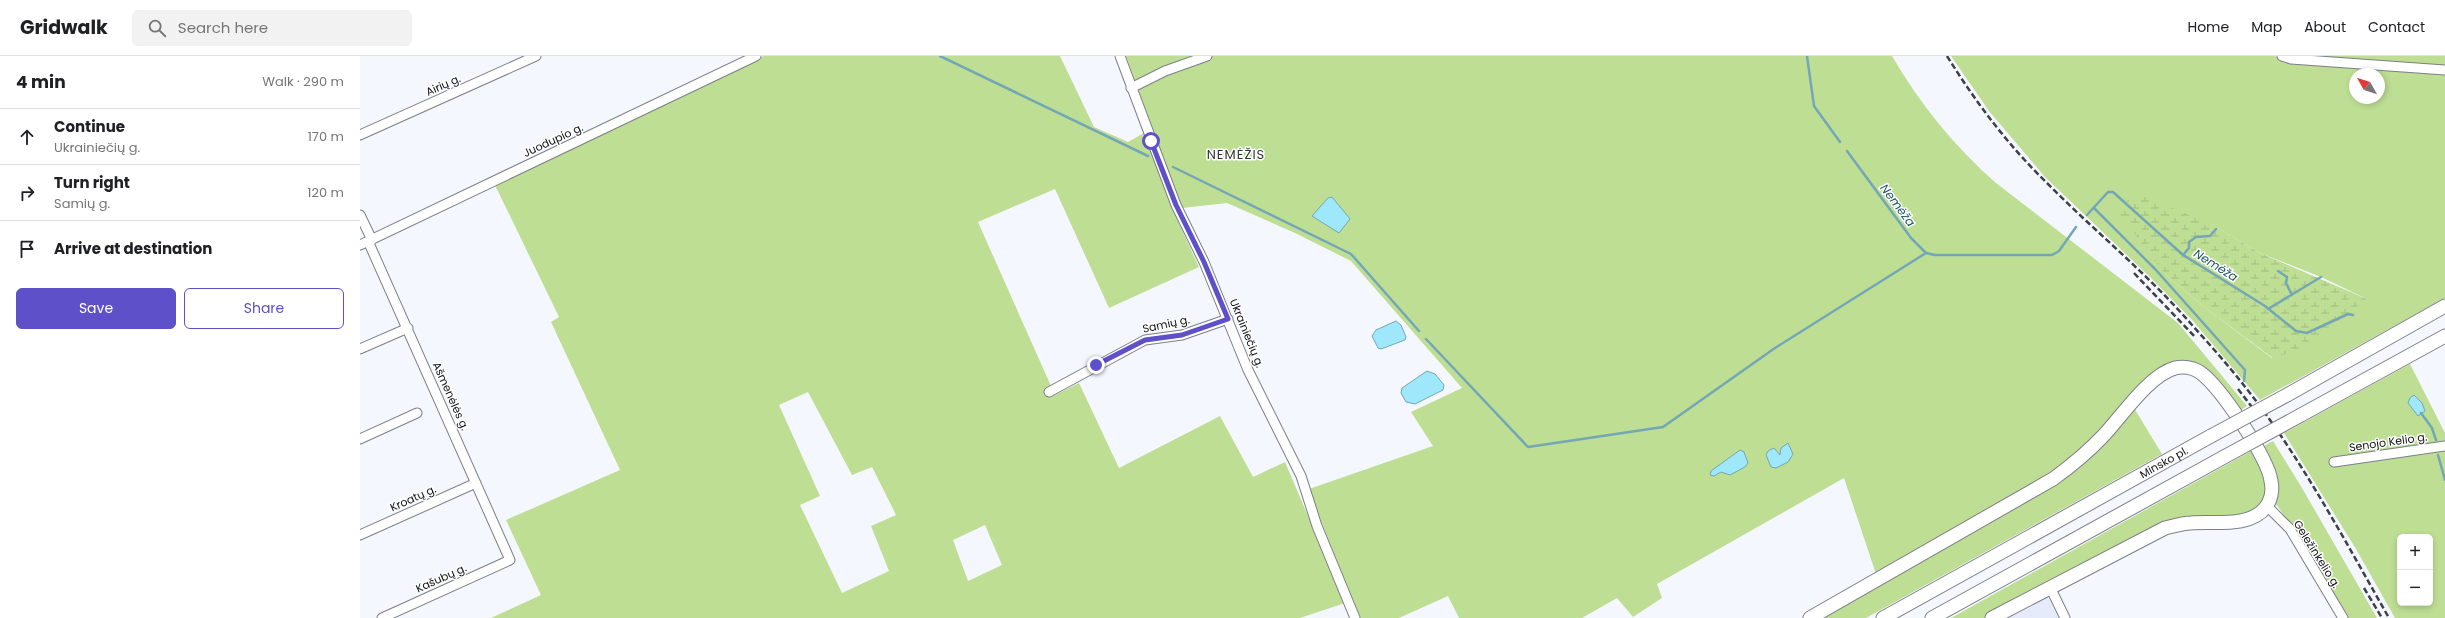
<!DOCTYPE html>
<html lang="en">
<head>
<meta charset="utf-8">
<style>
	:root { --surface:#fff; --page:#f2f2f2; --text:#202124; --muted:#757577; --line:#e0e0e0; --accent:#5d50c8 }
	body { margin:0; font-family:Poppins,sans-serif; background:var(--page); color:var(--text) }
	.controls { position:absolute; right:12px; bottom:12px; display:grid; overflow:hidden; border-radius:6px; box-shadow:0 2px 6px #0003 }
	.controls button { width:36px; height:36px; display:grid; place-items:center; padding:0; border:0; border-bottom:1px solid var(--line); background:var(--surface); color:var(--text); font:20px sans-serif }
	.compass { position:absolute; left:1989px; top:12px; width:36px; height:36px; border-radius:50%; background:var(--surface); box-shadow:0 2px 6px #0003; rotate:309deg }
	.stop { position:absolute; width:12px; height:12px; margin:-9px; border:3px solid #5d50c8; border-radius:50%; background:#fff }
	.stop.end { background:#5d50c8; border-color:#fff; box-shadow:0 1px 4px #0008 }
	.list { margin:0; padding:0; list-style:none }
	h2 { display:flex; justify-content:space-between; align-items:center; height:52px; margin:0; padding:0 16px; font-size:17px }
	h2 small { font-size:13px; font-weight:400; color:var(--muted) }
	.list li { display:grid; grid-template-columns:26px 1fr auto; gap:12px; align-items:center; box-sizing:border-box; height:56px; padding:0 16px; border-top:1px solid var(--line) }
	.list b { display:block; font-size:15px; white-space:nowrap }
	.list p { margin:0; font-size:13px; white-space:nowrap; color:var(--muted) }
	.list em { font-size:13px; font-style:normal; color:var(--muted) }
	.actions { display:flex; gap:8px; padding:12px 16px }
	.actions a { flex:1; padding:9px 0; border:1px solid var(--accent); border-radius:6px; text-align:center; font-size:14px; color:var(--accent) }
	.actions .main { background:var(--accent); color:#fff }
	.icon { flex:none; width:22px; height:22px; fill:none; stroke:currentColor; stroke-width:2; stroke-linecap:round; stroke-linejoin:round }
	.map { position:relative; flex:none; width:2085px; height:562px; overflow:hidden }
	header { display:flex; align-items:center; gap:24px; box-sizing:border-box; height:56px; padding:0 20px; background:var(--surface); border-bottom:1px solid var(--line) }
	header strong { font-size:19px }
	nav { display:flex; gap:22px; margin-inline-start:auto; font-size:14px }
	.search { width:280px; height:36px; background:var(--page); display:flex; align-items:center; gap:10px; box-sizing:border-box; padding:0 14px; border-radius:6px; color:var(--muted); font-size:15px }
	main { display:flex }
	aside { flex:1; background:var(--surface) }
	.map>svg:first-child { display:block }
</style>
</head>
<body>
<header>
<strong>Gridwalk</strong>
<div class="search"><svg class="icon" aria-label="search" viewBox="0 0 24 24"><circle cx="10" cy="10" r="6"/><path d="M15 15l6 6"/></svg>Search here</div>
<nav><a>Home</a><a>Map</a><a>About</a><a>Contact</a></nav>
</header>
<main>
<aside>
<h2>4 min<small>Walk · 290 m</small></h2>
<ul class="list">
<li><svg class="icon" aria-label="ahead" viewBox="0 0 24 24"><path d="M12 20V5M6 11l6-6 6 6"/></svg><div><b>Continue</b><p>Ukrainiečių g.</p></div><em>170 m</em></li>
<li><svg class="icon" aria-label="right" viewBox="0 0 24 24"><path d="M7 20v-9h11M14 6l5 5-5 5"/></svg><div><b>Turn right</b><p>Samių g.</p></div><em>120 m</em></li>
<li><svg class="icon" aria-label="arrive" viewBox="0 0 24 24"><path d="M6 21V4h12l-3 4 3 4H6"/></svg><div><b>Arrive at destination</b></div></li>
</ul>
<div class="actions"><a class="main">Save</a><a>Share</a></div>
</aside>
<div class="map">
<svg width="2085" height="562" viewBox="0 0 2085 562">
	<defs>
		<pattern id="wetland-marsh" width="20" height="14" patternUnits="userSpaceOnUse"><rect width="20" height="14" fill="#bede94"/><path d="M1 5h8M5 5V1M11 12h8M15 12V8" fill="none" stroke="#a2bd7f"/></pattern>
	</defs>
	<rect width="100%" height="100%" fill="#f5f7ff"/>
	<!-- built -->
	<path fill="#e6ebfc" d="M1687 539 1699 562H1645Z"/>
	<!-- green -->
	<path fill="#bede94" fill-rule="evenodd" d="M404 0H700L734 71 768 86 784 77 810 148 839 211 749 252 695 133 618 166 695 339 719 327 759 412 860 360 893 421 925 406 985 547 940 562H131L181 539 146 464 260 414 191 266 199 261 134 127ZM448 336 492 419 512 411 536 459 511 470 529 515 482 537 440 449 460 440 419 349ZM625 469 642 509 608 525 593 484Z
		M766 0H1532C1560 48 1594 90 1636 127L1818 267 1887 350 1878 356 1841 311 1788 322 1729 384 1696 414 1516 518 1484 422 1297 528 1302 542 1273 561 1257 542 1222 562H1099L1088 540 1039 562H998L949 433 1073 390 1051 356 1102 332 991 205 935 177 867 147 822 152Z
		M1591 0H1914L1936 7 2085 19V242L1900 344 1833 265 1792 223 1685 121 1629 55ZM1995 18H2019V42H1995ZM1851 168 1900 197 1961 221 2007 243 1912 302 1848 254 1805 218Z
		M1958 0H2085V11Z
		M2050 308 2085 377V562H2035L1996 493 1924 377ZM2040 481H2070V547H2040Z
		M1774 352 1802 398 1506 562H1461L1686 434Z
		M1913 385 1942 432 2017 562H1986L1935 475 1916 448 1917 435 1900 392Z
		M1893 394 1906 423V441L1899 452 1882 460 1829 462 1645 550 1624 562H1591Z"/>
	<!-- wetland -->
	<path fill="url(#wetland-marsh)" d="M1783 140 1851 168 1900 197 2007 243 1943 292 1913 302 1848 254 1805 218 1760 158C1762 144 1770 142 1783 140Z"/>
	<!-- water -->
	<path fill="#9fe7fa" stroke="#74a7b5" d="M972 141 990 163 979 177 952 160 968 142Z
		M1036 265 1041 269 1046 281 1045 284 1021 293 1018 292 1012 280 1016 274Z
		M1067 315 1075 318 1084 329 1083 334 1055 348 1046 346 1041 337 1042 332Z
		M2054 339 2062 347 2065 355 2058 360 2048 347 2050 342Z
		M1428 387 1433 398 1428 406 1416 412 1411 411 1406 399 1408 395 1414 392 1420 399 1421 392Z
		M1380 394 1384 396 1388 407 1385 411 1370 419 1361 416 1354 420 1350 419 1351 415Z"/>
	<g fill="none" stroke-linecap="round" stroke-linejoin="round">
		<!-- stream -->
		<path stroke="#74a7b5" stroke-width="2.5" d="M580 0 788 100
			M1447 0 1454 50 1480 86
			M1487 95 1551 182 1566 197 1575 199H1692L1699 195 1716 171
			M813 111 991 198 1059 275
			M1734 152 1796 214 1885 314 1884 325
			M1727 159 1748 136H1753L1823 199 1905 250 1936 275 1947 277 1988 258 1993 259
			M1823 199 1829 192V186L1836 181 1850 180 1856 173
			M1918 215 1927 221 1926 227 1932 239
			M1908 253 1961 221
			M1066 283 1168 391 1303 371 1415 292 1566 197
			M2061 357 2072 372 2076 384
			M2078 399 2085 424"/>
		<!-- minor casing -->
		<g stroke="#7c7f87" stroke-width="11">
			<path id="minor" d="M760 0 816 149 844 206 888 314 941 420 957 470 995 562
				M1922 0 1931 3 2085 14
				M771 32 805 15 847 0
				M0 79 176 0
				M0 159 12 184
				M8 185 150 504 22 562
				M0 189 396 0
				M0 293 48 272
				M689 336 785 284 822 279 868 263
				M0 383 57 357
				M1974 406 2085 390
				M1907 450 1930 473 1983 562
				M0 479 116 427
				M1690 531 1705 562"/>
		</g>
		<!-- highway casing -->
		<g stroke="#7c7f87" stroke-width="15">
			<g id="highway">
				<path d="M1927 339 2085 250"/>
				<path d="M1941 359 2085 280"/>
				<path d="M1450 562 1693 423C1711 410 1728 396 1743 380 1762 360 1789 319 1815 312 1824 310 1834 312 1841 317 1861 332 1908 402 1911 425 1913 434 1911 444 1906 451 1890 472 1854 465 1831 467 1823 467 1814 470 1805 472L1632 562"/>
				<path id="s1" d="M1523 562 1851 380"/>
				<path d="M1572 562 1864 401"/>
			</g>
		</g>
		<!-- minor -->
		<use href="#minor" stroke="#fff" stroke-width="9"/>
		<!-- highway -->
		<use href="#highway" stroke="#fff" stroke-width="13"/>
		<!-- rail -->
		<path stroke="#3f4045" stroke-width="2.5" stroke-dasharray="6 3" stroke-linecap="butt" d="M1587 0C1615 45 1647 88 1685 125 1733 174 1787 217 1832 269 1853 292 1874 316 1893 341 1943 406 1988 490 2029 562
			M1774 217 1836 282
			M1878 333 1895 355
			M2004 532 2022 562"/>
		<!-- highway-bridge casing -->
		<g stroke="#7c7f87" stroke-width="15" stroke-linecap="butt">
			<path id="highway-bridge" d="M1851 380 1927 339
				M1864 401 1941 359"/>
		</g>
		<!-- highway-bridge -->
		<use href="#highway-bridge" stroke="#fff" stroke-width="13"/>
	</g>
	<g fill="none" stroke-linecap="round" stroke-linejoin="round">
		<!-- route -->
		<path stroke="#5d50c8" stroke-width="5" d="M736 309 785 284 822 279 868 263 844 206 816 149 791 85"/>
	</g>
	<g text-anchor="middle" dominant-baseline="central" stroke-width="3" stroke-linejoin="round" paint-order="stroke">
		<!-- street labels -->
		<g font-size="11" fill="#101115" stroke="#fff">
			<text transform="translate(83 29) rotate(-24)">Airių g.</text>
			<text transform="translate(193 84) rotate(-25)">Juodupio g.</text>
			<text transform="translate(806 268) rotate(-12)">Samių g.</text>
			<text transform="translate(887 277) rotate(68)">Ukrainiečių g.</text>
			<text transform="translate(91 340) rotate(66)">Ašmenėlės g.</text>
			<text transform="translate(2028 386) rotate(-8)">Senojo Kelio g.</text>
			<text stroke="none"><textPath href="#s1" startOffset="321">Minsko pl.</textPath></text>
			<text transform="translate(53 442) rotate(-24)">Kroatų g.</text>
			<text transform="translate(1957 498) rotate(58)">Geležinkelio g.</text>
			<text transform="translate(81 522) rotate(-24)">Kašubų g.</text>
		</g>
		<!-- water labels -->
		<g font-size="12" font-style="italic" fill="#1c5563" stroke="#fff">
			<text transform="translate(1538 149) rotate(53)">Nemėža</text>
			<text transform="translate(1856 209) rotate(32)">Nemėža</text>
		</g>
		<!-- quarter labels -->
		<g font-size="13" letter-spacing="1" fill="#31333a" stroke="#fff">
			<text x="876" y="98">NEMĖŽIS</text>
		</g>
	</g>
</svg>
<div class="controls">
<button>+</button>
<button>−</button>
</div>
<svg class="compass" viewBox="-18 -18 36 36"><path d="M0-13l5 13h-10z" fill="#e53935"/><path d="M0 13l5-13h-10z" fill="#757577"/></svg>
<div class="stop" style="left:791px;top:85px"></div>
<div class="stop end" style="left:736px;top:309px"></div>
</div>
</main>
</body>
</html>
